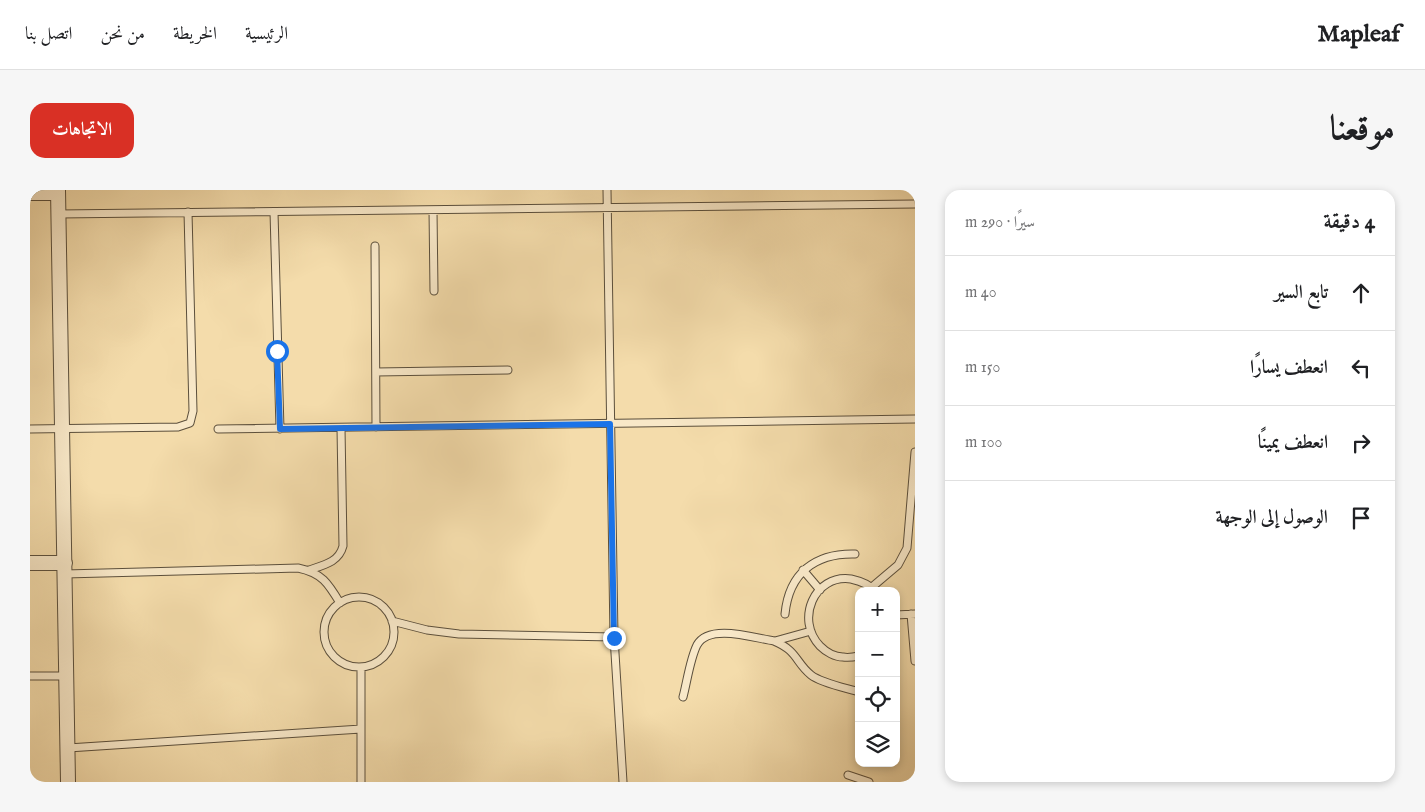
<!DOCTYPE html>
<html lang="ar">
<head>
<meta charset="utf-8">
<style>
	:root { --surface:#fff; --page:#f6f6f6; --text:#202124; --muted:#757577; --line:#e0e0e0; --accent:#d93025 }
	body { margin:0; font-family:"IM FELL English",Amiri,serif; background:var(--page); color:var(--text); direction:rtl }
	.controls { position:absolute; right:15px; bottom:15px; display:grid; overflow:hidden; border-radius:10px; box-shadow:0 2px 8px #0003 }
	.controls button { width:45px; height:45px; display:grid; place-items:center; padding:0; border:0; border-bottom:1px solid var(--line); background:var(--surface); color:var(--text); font:25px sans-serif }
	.stop { position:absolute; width:15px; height:15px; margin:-11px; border:4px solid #1a73e8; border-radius:50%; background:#fff }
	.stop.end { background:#1a73e8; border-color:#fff; box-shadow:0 1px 5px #0008 }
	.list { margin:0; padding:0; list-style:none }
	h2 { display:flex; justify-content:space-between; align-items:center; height:65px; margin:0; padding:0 20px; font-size:21px }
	h2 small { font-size:16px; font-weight:400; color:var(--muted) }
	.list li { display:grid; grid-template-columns:32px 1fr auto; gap:15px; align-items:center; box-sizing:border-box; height:75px; padding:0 20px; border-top:1px solid var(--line) }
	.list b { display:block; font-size:19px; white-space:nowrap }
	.list em { font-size:16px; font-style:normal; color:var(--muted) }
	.icon { flex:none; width:28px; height:28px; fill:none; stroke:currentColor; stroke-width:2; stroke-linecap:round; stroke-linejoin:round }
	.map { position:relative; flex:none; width:885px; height:592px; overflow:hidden; direction:ltr; border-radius:15px }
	header { display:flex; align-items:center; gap:30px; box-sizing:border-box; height:70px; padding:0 25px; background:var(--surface); border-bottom:1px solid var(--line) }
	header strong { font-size:24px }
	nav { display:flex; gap:28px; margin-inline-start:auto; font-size:18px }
	.intro { display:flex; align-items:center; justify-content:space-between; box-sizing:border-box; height:120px; padding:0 30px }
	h1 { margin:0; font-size:35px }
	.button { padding:12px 22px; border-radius:15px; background:var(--accent); color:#fff; font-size:18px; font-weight:700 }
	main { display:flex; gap:30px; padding:0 30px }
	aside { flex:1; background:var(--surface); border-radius:15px; box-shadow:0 2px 8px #0003 }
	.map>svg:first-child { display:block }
</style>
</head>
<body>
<header>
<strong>Mapleaf</strong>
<nav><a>الرئيسية</a><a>الخريطة</a><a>من نحن</a><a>اتصل بنا</a></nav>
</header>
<div class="intro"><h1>موقعنا</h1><a class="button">الاتجاهات</a></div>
<main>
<aside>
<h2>4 دقيقة<small>سيرًا · 290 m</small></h2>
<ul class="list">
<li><svg class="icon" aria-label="ahead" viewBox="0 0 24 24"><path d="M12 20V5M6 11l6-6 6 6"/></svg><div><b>تابع السير</b></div><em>40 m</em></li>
<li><svg class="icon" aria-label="left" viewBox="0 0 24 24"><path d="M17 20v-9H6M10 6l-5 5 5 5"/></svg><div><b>انعطف يسارًا</b></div><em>150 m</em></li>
<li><svg class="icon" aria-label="right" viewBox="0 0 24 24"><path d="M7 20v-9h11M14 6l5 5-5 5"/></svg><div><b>انعطف يمينًا</b></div><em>100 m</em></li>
<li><svg class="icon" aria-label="arrive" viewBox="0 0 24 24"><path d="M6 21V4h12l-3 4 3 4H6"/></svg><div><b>الوصول إلى الوجهة</b></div></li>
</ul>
</aside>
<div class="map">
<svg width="885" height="592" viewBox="0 0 885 592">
	<rect width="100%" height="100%" fill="#f4dcab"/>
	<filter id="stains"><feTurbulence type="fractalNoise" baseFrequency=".004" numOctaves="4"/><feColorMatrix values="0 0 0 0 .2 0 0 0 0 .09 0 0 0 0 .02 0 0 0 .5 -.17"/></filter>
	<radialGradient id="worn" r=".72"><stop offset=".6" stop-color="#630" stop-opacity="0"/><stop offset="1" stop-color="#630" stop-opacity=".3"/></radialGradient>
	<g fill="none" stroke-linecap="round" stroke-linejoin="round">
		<!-- service casing -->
		<g stroke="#5b4f3c" stroke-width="9">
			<path id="service" d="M577 0 584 447 593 592
				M403 20 404 101
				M244 22 250 239
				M29 24 885 14
				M345 56 346 237
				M346 182 478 180
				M0 239 148 237 160 233 163 221 158 22
				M188 239 885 229
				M279 380C294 375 309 372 313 356L311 238
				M773 380 790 400
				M35 384 268 378C292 383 298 393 310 413
				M842 397 868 375 877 358 885 262
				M294 442a35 35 0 1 1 70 0a35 35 0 1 1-70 0Z
				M755 424C759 383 785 363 825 364
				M881 424 885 471
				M866 425 885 424
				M362 431 397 440 429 444 584 447
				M745 451 781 441
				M829 466C824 467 818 468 813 467 805 467 796 462 790 456 765 430 784 384 821 389 830 391 839 394 845 401
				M331 477V592
				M0 486H37
				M653 507C657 492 660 469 667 455 679 433 724 448 744 451 768 461 765 472 781 485 791 493 816 498 829 502
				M38 558 331 539
				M818 585 839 592"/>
		</g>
		<!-- minor casing -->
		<g stroke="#5b4f3c" stroke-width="16">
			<path id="minor" d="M28 0 38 592
				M0 3H28
				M0 373H35"/>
		</g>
		<!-- service -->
		<use href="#service" stroke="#f8e8c8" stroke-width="7"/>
		<!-- minor -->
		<use href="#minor" stroke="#f8e8c8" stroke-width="14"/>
	</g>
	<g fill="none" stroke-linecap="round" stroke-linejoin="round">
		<!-- route -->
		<path stroke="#1a73e8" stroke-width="6" d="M247 161 250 239 580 234 584 448"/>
	</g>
	<rect width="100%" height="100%" filter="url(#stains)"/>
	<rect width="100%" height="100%" fill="url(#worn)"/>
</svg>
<div class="controls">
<button>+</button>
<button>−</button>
<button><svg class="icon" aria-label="locate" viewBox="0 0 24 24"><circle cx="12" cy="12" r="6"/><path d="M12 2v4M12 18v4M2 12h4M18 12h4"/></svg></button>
<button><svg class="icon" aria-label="layers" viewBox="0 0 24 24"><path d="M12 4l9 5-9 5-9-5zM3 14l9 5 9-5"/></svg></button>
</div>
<div class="stop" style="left:247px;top:161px"></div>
<div class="stop end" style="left:584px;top:448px"></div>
</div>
</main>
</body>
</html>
